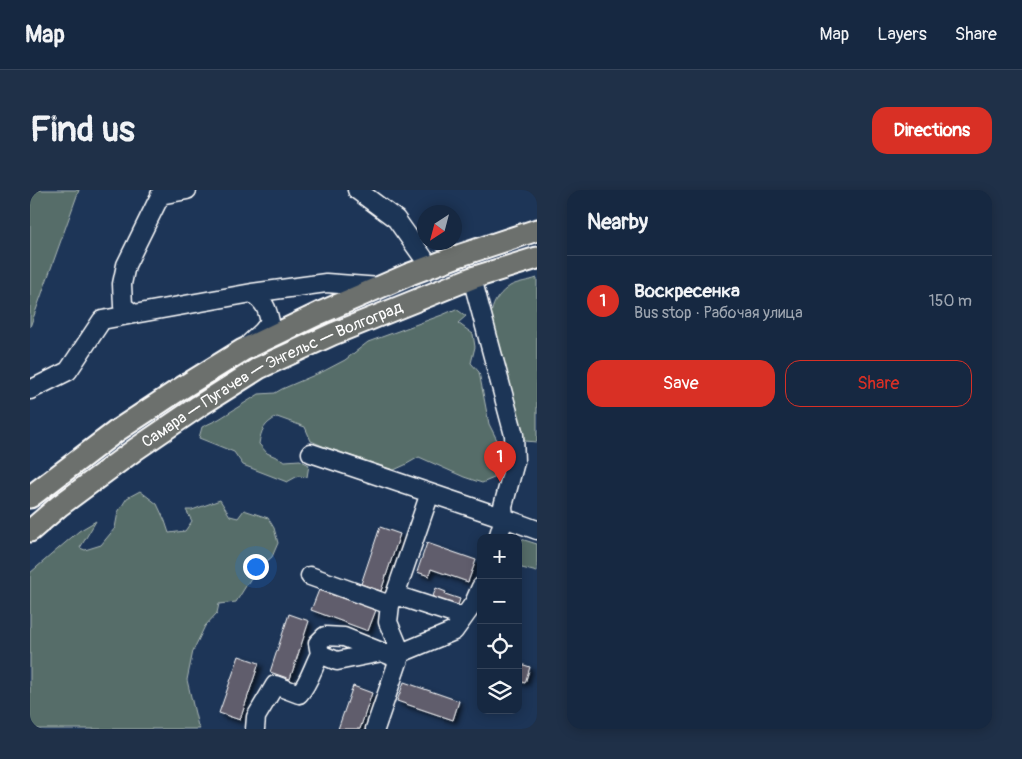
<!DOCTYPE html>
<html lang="en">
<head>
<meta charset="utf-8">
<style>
	:root { --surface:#162841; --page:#1f3048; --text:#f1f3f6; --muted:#9ea6b1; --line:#35445a; --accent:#d93025 }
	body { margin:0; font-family:Pangolin,sans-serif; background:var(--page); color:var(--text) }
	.controls { position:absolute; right:15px; bottom:15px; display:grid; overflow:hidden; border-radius:10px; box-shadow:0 2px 12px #0003 }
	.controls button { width:45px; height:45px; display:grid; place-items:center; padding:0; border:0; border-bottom:1px solid var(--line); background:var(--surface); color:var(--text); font:25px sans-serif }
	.compass { position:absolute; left:387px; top:15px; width:45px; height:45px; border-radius:50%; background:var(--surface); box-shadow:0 2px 12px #0003; rotate:216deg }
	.you { position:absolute; left:225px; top:376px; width:18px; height:18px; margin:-12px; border:4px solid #fff; border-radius:50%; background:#1a73e8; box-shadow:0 0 0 8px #1a73e833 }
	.badge { display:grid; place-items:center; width:32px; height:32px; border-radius:50%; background:var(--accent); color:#fff; font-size:16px; font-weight:700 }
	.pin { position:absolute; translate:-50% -41px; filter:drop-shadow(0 1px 2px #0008) }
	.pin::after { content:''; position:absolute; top:26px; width:18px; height:15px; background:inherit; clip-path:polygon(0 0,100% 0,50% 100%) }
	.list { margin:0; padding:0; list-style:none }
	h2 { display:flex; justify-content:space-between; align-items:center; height:65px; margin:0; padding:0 20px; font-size:21px }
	h2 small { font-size:16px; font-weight:400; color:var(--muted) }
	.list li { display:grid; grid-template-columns:32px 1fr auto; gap:15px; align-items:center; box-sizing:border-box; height:90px; padding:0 20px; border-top:1px solid var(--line) }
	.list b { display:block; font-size:19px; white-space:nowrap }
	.list p { margin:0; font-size:16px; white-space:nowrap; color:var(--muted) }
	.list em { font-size:16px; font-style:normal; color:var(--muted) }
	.actions { display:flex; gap:10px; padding:15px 20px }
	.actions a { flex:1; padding:11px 0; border:1px solid var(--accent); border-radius:15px; text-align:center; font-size:18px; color:var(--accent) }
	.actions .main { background:var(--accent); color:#fff }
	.icon { flex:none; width:28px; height:28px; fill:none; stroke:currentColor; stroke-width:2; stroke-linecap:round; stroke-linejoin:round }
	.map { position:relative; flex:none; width:507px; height:539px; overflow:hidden; border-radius:15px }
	header { display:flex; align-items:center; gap:30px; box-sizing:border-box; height:70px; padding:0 25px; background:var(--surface); border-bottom:1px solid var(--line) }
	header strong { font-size:24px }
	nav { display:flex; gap:28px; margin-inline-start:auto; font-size:18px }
	.intro { display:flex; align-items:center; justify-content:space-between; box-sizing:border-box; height:120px; padding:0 30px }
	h1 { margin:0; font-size:35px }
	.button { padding:12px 22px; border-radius:15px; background:var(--accent); color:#fff; font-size:18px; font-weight:700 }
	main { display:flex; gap:30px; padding:0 30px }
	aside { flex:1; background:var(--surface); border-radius:15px; box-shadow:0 2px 12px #0003 }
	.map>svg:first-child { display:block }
</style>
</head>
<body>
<header>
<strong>Map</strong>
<nav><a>Map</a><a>Layers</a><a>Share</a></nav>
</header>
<div class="intro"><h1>Find us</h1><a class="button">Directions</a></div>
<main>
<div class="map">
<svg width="507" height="539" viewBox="0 0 507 539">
	<defs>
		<filter id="shadow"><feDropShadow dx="3.5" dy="3.5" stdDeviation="2.5" flood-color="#0009"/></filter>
	</defs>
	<rect width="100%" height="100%" fill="#1d3557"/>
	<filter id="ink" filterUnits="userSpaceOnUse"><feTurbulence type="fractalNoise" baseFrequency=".02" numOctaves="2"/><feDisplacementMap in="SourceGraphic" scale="10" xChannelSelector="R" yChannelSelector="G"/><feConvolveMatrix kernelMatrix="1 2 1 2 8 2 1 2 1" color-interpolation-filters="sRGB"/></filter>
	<g filter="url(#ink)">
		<!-- green -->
		<path fill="#566d69" stroke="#aab6b4" d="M0 0H49L0 137Z
			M507 88V252L495 251 461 145C459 124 461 109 480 96 487 92 499 91 507 88Z
			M426 119 436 126 428 133 443 144 445 157 441 173 449 182 459 234 467 250 464 264V288L452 293 434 287 389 267 375 275 364 280 295 257 281 251 275 237 247 227C234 234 231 240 229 254L237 263 255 271 270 270 279 275 277 287 268 286 257 292 213 275 204 262 169 248 172 237 189 229 229 204 245 203 252 199 294 181 315 170 338 152 412 125Z
			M110 301 127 314 135 331 139 343 155 341 162 331 156 320H162L190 310 200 326 208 328 214 320 238 328 244 338 248 353 242 367 226 380 206 412 189 414 187 423 175 436 163 461 157 490 168 536 170 539H0V383L49 341 66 331 50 358 55 360 71 355 85 338 88 322 97 308Z
			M488 348 507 354V382L488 377Z"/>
		<!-- building -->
		<path fill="#605d6c" stroke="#fff" filter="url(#shadow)" d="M350 337 370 344 351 401 331 394Z
			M397 353 446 370 438 392 401 379 399 386 387 382Z
			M406 398 416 402 415 404 430 409 427 418 402 409Z
			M289 400 346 420 338 441 281 420Z
			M259 424 279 431 260 489 240 482Z
			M209 466 229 473 210 530 189 523Z
			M488 473 500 477 495 493 488 491Z
			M374 492 429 511 423 530 367 511Z
			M323 496 342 503 330 539H308Z"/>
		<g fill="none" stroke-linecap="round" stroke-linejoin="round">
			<!-- minor casing -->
			<g stroke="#fff" stroke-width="21">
				<path id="minor" d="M133 0 96 75 92 94 93 116 104 124 222 103 296 93 350 97
					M327 0 366 29 393 67 397 78
					M130 5 157 0
					M442 88 484 245 485 272 473 316 474 328 468 348
					M220 153 232 142 240 132C237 117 234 112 222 103
					M0 200 38 181 72 130 104 124
					M281 263 474 328 507 340
					M280 386 360 415 365 405 400 303
					M365 405 433 427
					M360 415 358 432 371 463
					M352 462 307 471 290 464 288 453 295 446 314 447 369 469
					M225 539 226 527 245 495 269 504C279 493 283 477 290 464
					M345 539 371 463 424 441 444 413 451 397"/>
			</g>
			<!-- major casing -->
			<g stroke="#fff" stroke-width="25">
				<g id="major">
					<path d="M0 307 88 240 150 199 213 160 290 123 380 84 431 65 507 40"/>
					<path id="s1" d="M0 341 29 316 106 259 169 216 229 178 303 144 442 88 507 68"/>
				</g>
			</g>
			<!-- minor -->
			<use href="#minor" stroke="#1d3557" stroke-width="18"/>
			<!-- major -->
			<use href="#major" stroke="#6c706d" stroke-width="21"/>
		</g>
	</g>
	<g text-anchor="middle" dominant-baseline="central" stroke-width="4" stroke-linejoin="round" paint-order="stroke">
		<!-- street labels -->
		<g font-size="16" fill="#fff" stroke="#1d3557">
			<text stroke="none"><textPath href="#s1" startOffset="290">Самара — Пугачев — Энгельс — Волгоград</textPath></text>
		</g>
	</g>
</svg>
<div class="controls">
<button>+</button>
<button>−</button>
<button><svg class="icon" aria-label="locate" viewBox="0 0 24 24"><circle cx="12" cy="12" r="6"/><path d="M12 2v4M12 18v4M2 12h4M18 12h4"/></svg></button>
<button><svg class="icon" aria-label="layers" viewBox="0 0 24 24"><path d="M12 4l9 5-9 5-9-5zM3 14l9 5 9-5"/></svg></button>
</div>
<svg class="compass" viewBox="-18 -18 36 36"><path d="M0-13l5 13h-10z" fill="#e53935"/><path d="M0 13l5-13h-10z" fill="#9ea6b1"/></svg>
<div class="you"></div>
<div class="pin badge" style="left:470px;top:292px">1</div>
</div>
<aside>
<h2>Nearby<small></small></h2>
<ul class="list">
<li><span class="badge">1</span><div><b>Воскресенка</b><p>Bus stop · Рабочая улица</p></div><em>150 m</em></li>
</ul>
<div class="actions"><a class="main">Save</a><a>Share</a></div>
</aside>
</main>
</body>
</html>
